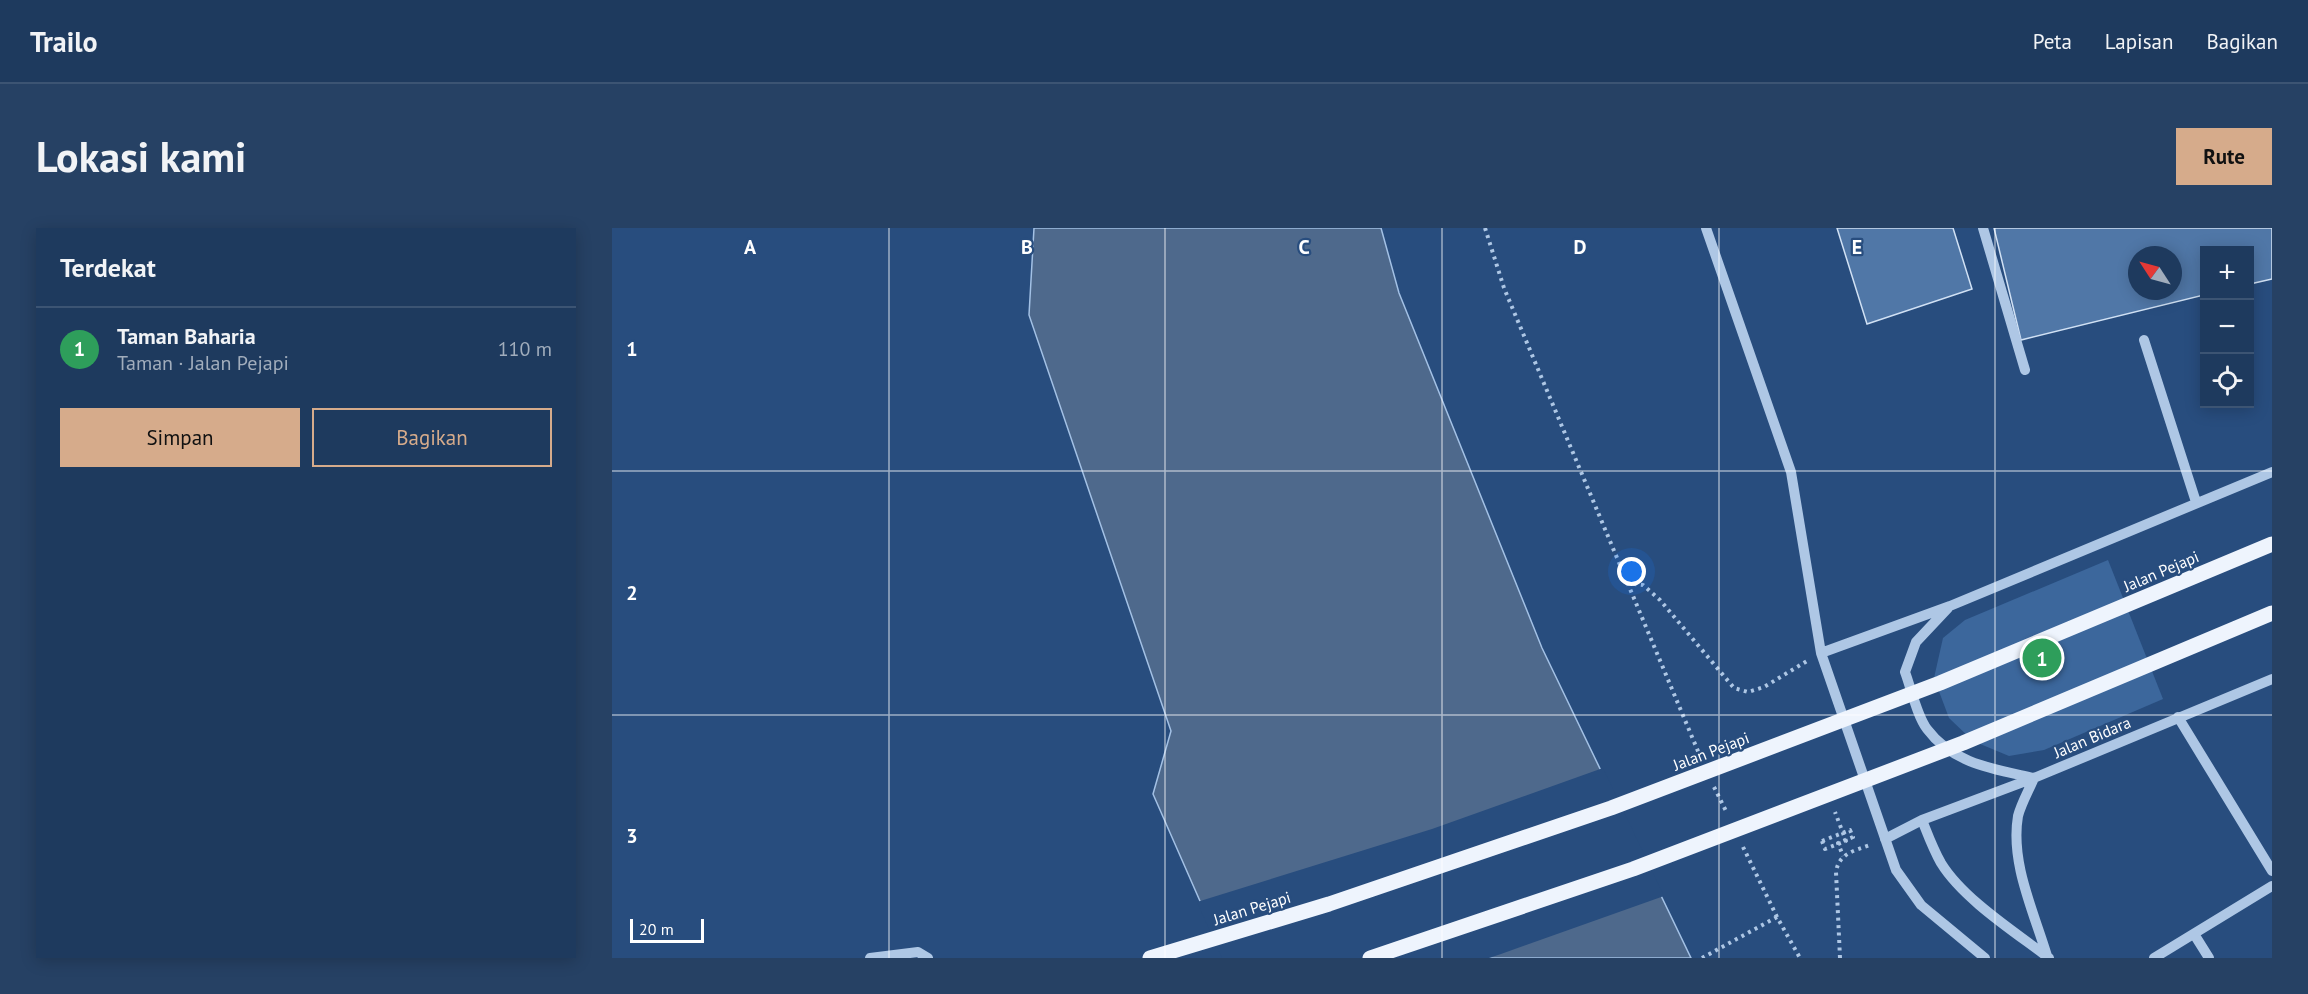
<!DOCTYPE html>
<html lang="id">
<head>
<meta charset="utf-8">
<style>
	:root { --surface:#1e3a5e; --page:#264164; --text:#f1f3f6; --muted:#a1adbc; --line:#3c5473; --accent:#d6ab8b }
	body { margin:0; font-family:"PT Sans",sans-serif; background:var(--page); color:var(--text) }
	.controls { position:absolute; right:18px; top:18px; display:grid; overflow:hidden; border-radius:0px; box-shadow:0 3px 15px #0003 }
	.controls button { width:54px; height:54px; display:grid; place-items:center; padding:0; border:0; border-bottom:2px solid var(--line); background:var(--surface); color:var(--text); font:30px sans-serif }
	.compass { position:absolute; left:1516px; top:18px; width:54px; height:54px; border-radius:50%; background:var(--surface); box-shadow:0 3px 15px #0003; rotate:306deg }
	.scale { position:absolute; left:18px; bottom:15px; width:74px; box-sizing:border-box; padding-left:6px; border:3px solid #fff; border-top:0; font-size:16px; line-height:21px; white-space:nowrap; color:#fff; -webkit-text-stroke:4px #284d7e; paint-order:stroke }
	.you { position:absolute; left:1020px; top:344px; width:21px; height:21px; margin:-15px; border:4px solid #fff; border-radius:50%; background:#1a73e8; box-shadow:0 0 0 9px #1a73e833 }
	.badge { display:grid; place-items:center; width:39px; height:39px; border-radius:50%; background:var(--accent); color:#fff; font-size:20px; font-weight:700 }
	.pin { position:absolute; translate:-50% -50%; border:3px solid #fff; box-shadow:0 2px 6px #0006 }
	.list { margin:0; padding:0; list-style:none }
	h2 { display:flex; justify-content:space-between; align-items:center; height:78px; margin:0; padding:0 24px; font-size:26px }
	h2 small { font-size:20px; font-weight:400; color:var(--muted) }
	.list li { display:grid; grid-template-columns:39px 1fr auto; gap:18px; align-items:center; box-sizing:border-box; height:84px; padding:0 24px; border-top:2px solid var(--line) }
	.list b { display:block; font-size:22px; white-space:nowrap }
	.list p { margin:0; font-size:20px; white-space:nowrap; color:var(--muted) }
	.list em { font-size:20px; font-style:normal; color:var(--muted) }
	.actions { display:flex; gap:12px; padding:18px 24px }
	.actions a { flex:1; padding:14px 0; border:2px solid var(--accent); border-radius:0px; text-align:center; font-size:21px; color:var(--accent) }
	.actions .main { background:var(--accent); color:#111 }
	.icon { flex:none; width:33px; height:33px; fill:none; stroke:currentColor; stroke-width:2; stroke-linecap:round; stroke-linejoin:round }
	.map { position:relative; flex:none; width:1660px; height:730px; overflow:hidden; border-radius:0px }
	header { display:flex; align-items:center; gap:36px; box-sizing:border-box; height:84px; padding:0 30px; background:var(--surface); border-bottom:2px solid var(--line) }
	header strong { font-size:28px }
	nav { display:flex; gap:33px; margin-inline-start:auto; font-size:21px }
	.intro { display:flex; align-items:center; justify-content:space-between; box-sizing:border-box; height:144px; padding:0 36px }
	h1 { margin:0; font-size:42px }
	.button { padding:15px 27px; border-radius:0px; background:var(--accent); color:#111; font-size:21px; font-weight:700 }
	main { display:flex; gap:36px; padding:0 36px }
	aside { flex:1; background:var(--surface); border-radius:0px; box-shadow:0 3px 15px #0003 }
	.map>svg:first-child { display:block }
</style>
</head>
<body>
<header>
<strong>Trailo</strong>
<nav><a>Peta</a><a>Lapisan</a><a>Bagikan</a></nav>
</header>
<div class="intro"><h1>Lokasi kami</h1><a class="button">Rute</a></div>
<main>
<aside>
<h2>Terdekat<small></small></h2>
<ul class="list">
<li><span class="badge" style="background:#2e9e5b">1</span><div><b>Taman Baharia</b><p>Taman · Jalan Pejapi</p></div><em>110 m</em></li>
</ul>
<div class="actions"><a class="main">Simpan</a><a>Bagikan</a></div>
</aside>
<div class="map">
<svg width="1660" height="730" viewBox="0 0 1660 730">
	<rect width="100%" height="100%" fill="#284d7e"/>
	<!-- green -->
	<path fill="#3c679c" d="M1496 332 1551 471 1432 522 1397 528 1361 513 1337 490 1322 450 1331 410 1353 392Z"/>
	<!-- water -->
	<path fill="#4e698c" stroke="#a3c1e5" stroke-width="1.5" d="M422 0H769L787 65 930 420 1079 730H613L541 566 559 503 417 87Z"/>
	<!-- pier -->
	<path fill="#284d7e" d="M991 540 1052 668 889 726 877 730H610L585 674 820 601Z"/>
	<!-- building -->
	<path fill="#5077a7" stroke="#d1e1f4" stroke-width="1.5" fill-rule="evenodd" d="M1225 0H1341L1360 61 1255 96Z
		M1382 0H1660V51L1638 56V22H1592V67L1409 112ZM1525 27H1561V63H1525Z"/>
	<g fill="none" stroke-linecap="round" stroke-linejoin="round">
		<!-- path -->
		<path stroke="#aec7e5" stroke-width="4" stroke-dasharray="3 4.5" stroke-linecap="butt" d="M873 0 892 60 1088 528
			M1014 355 1031 357 1048 372 1122 460 1136 464 1152 459 1195 433
			M1102 559 1115 585
			M1210 613 1238 602 1241 609 1226 615 1231 628
			M1131 619 1165 689 1188 730
			M1090 730 1165 689
			M1228 730 1224 644C1227 625 1242 623 1258 617"/>
		<!-- minor -->
		<path stroke="#aec7e5" stroke-width="10" d="M1094 0 1179 244 1209 425 1284 642 1309 677 1373 730
			M1371 0 1413 142
			M1532 112 1584 274
			M1336 380 1304 414 1293 444C1299 460 1305 488 1315 501 1341 536 1382 541 1422 550
			M1209 425 1338 378 1660 244
			M1566 489 1660 643
			M1422 550C1417 562 1409 576 1406 588 1398 635 1422 684 1435 728
			M1310 592C1316 607 1321 621 1329 635 1351 671 1403 704 1437 730
			M1273 611 1310 592 1422 550 1660 451
			M1582 706 1597 730
			M258 730 306 724 316 730
			M1542 730 1660 658"/>
		<!-- path-bridge -->
		<path stroke="#aec7e5" stroke-width="4" stroke-dasharray="3 4.5" stroke-linecap="butt" d="M1210 613 1213 621 1234 613 1223 584"/>
		<!-- major-bridge -->
		<path stroke="#eef4fd" stroke-width="15" d="M538 730 717 676 999 580 1328 455 1660 316
			M758 730 1021 641 1351 515 1660 385"/>
	</g>
	<!-- grid -->
	<path fill="none" stroke="#fff" stroke-width="1.5" stroke-opacity="0.55" d="M277 0V730M553 0V730M830 0V730M1107 0V730M1383 0V730M0 243H1660M0 487H1660"/>
	<g text-anchor="middle" dominant-baseline="central" stroke-width="4.5" stroke-linejoin="round" paint-order="stroke">
		<!-- street labels -->
		<g font-size="16" fill="#fff" stroke="#284d7e">
			<text transform="translate(1549 343) rotate(-23)">Jalan Pejapi</text>
			<text transform="translate(1480 509) rotate(-23)">Jalan Bidara</text>
			<text transform="translate(1099 523) rotate(-21)">Jalan Pejapi</text>
			<text transform="translate(640 680) rotate(-17)">Jalan Pejapi</text>
		</g>
	</g>
	<g font-size="20" text-anchor="middle" font-weight="bold" fill="#fff" stroke="#284d7e" stroke-width="4.5" stroke-linejoin="round" paint-order="stroke">
		<text x="138" y="26">A</text>
		<text x="415" y="26">B</text>
		<text x="692" y="26">C</text>
		<text x="968" y="26">D</text>
		<text x="1245" y="26">E</text>
		<text x="20" y="128">1</text>
		<text x="20" y="372">2</text>
		<text x="20" y="615">3</text>
	</g>
</svg>
<div class="controls">
<button>+</button>
<button>−</button>
<button><svg class="icon" aria-label="locate" viewBox="0 0 24 24"><circle cx="12" cy="12" r="6"/><path d="M12 2v4M12 18v4M2 12h4M18 12h4"/></svg></button>
</div>
<svg class="compass" viewBox="-18 -18 36 36"><path d="M0-13l5 13h-10z" fill="#e53935"/><path d="M0 13l5-13h-10z" fill="#a1adbc"/></svg>
<div class="scale">20 m</div>
<div class="you"></div>
<div class="pin badge" style="left:1430px;top:430px;background:#2e9e5b">1</div>
</div>
</main>
</body>
</html>
